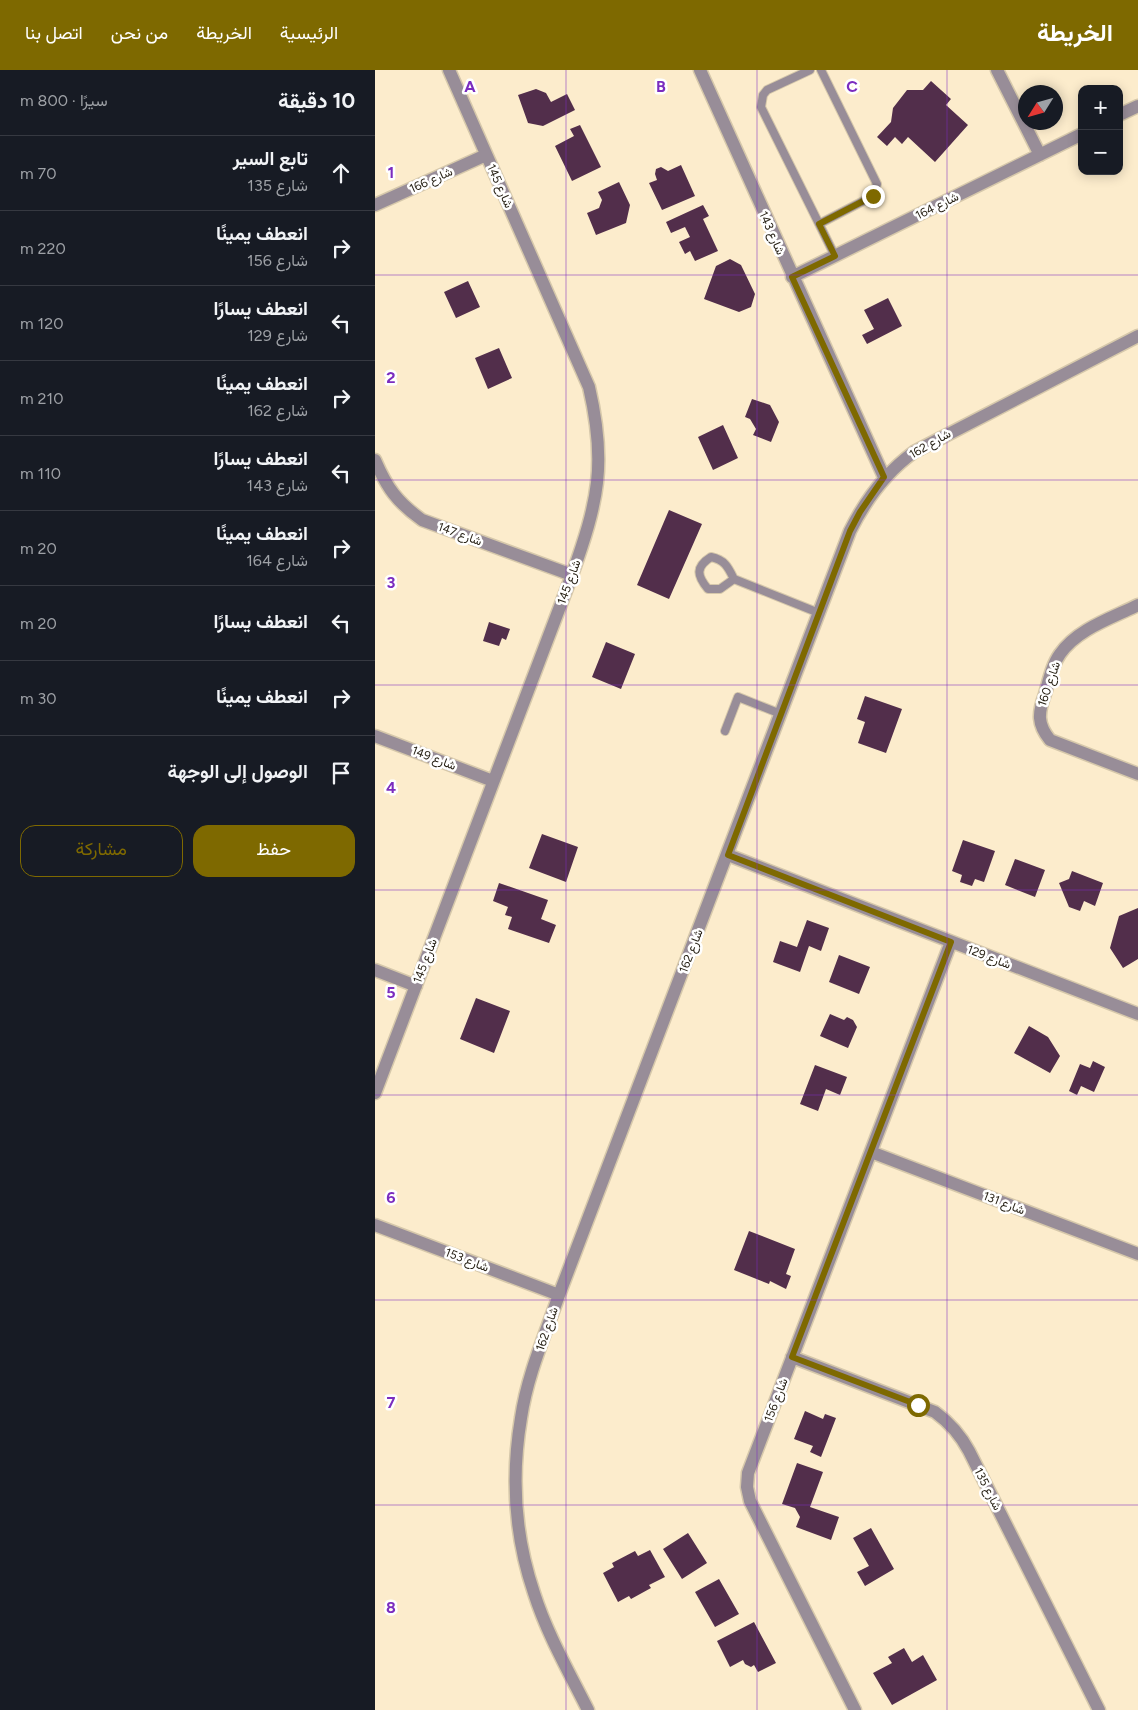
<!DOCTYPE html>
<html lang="ar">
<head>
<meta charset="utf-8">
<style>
	:root { --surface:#171b24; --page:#242831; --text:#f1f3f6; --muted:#9ea1a6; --line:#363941; --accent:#7e6900 }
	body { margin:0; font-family:Figtree,Vazirmatn,sans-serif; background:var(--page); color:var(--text); direction:rtl }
	.controls { position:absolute; right:15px; top:15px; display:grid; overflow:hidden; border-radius:10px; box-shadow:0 2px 12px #0003 }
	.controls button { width:45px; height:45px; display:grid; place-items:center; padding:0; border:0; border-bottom:1px solid var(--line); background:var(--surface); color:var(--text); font:25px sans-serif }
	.compass { position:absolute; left:643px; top:15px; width:45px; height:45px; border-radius:50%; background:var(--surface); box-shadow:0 2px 12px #0003; rotate:233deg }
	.stop { position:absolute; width:15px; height:15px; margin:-11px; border:4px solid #7e6900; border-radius:50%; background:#fff }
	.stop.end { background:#7e6900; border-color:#fff; box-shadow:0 1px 5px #0008 }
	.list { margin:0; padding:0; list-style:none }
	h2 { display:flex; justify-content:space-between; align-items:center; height:65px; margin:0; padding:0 20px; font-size:21px }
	h2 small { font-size:16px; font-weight:400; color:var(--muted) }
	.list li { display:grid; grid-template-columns:32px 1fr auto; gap:15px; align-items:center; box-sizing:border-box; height:75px; padding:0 20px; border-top:1px solid var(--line) }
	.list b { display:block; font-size:19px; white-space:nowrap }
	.list p { margin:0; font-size:16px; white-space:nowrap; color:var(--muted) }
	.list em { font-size:16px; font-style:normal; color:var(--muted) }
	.actions { display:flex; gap:10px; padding:15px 20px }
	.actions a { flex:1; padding:11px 0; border:1px solid var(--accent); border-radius:15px; text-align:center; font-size:18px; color:var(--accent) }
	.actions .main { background:var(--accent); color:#fff }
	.icon { flex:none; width:28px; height:28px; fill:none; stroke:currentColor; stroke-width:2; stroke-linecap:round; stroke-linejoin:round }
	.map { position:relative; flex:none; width:763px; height:1640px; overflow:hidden; direction:ltr }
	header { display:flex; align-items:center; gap:30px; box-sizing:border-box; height:70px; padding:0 25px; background:var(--accent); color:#fff }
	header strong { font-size:24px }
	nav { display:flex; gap:28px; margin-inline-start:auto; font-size:18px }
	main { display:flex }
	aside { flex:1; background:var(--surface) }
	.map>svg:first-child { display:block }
</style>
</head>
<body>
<header>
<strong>الخريطة</strong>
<nav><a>الرئيسية</a><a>الخريطة</a><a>من نحن</a><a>اتصل بنا</a></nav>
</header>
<main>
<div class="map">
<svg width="763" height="1640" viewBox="0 0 763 1640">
	<rect width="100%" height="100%" fill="#fceccc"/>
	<!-- building -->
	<path fill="#522e4b" d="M556 11 576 29 571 35 593 55 560 92 533 67 527 74 520 67 512 76 502 67 516 52 518 38 532 20H548Z
		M161 19 171 23 176 32 192 24 200 40 168 56 153 53 143 25Z
		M205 55 226 97 197 111 180 76 199 66 195 59Z
		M306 95 320 126 287 140 274 113 282 110 280 104 281 99 286 97 293 101Z
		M244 112 255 135 251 153 221 165 212 143 224 138 227 130 223 122Z
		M328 135 334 146 328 149 343 181 320 191 315 181 310 184 304 172 315 167 310 157 296 163 291 152Z
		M355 189 366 195 380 224 376 237 364 242 329 229 341 196Z
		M93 211 105 237 81 248 69 222Z
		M513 228 527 256 492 274 487 265 499 259 489 240Z
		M124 278 137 308 113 319 100 288Z
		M377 329 395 335 404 352 396 372 378 365 381 359 375 349 370 347Z
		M348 355 363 388 338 400 323 367Z
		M294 440 327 454 294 529 262 515Z
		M114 552 135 559 131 570 127 568 124 576 108 571Z
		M231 572 260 584 246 619 217 607Z
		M490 626 527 639 511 683 483 673 490 652 482 649Z
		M167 764 203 777 191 812 154 798Z
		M588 770 620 781 609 812 600 809 597 816 585 812 587 805 577 801Z
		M640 789 670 800 660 827 630 815Z
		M697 801 728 813 720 836 709 831 705 841 694 837 684 813 694 809Z
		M124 813 173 830 166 849 181 855 174 873 133 859 137 847 130 845 133 837 118 831Z
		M763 838V889L748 898 735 878 744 846Z
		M432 850 454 858 446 881 434 876 425 902 398 892 405 871 422 877Z
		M464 885 495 897 484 924 454 912Z
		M101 928 135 941 119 983 85 969Z
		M455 944 469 950 472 947 478 950 482 957 473 978 445 966Z
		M654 956 673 967 685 986 675 1003 639 983Z
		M718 991 730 997 719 1022 706 1016 702 1025 694 1021 705 994 715 998Z
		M440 995 472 1007 465 1025 451 1019 443 1041 425 1034Z
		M374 1161 420 1179 411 1204 416 1206 411 1219 395 1211 394 1214 359 1200Z
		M430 1341 448 1349 450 1344 461 1348 446 1387 435 1382 438 1376 419 1369Z
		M422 1393 448 1402 435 1437 464 1447 456 1470 421 1457 425 1447 420 1438 407 1434Z
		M496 1458 519 1499 490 1516 482 1502 494 1496 478 1468Z
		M313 1463 332 1493 307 1509 288 1479Z
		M275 1480 290 1507 274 1515 276 1518 256 1529 254 1526 243 1532 228 1503 239 1497 237 1493 260 1481 263 1486Z
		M344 1509 364 1544 340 1557 320 1522Z
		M379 1552 401 1593 383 1602 379 1595 376 1597 370 1594 368 1590 355 1597 342 1571Z
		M529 1578 537 1592 548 1585 562 1610 517 1635 498 1603 517 1593 513 1587Z"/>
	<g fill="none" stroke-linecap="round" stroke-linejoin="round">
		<!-- service casing -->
		<g stroke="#d6c8ab" stroke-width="10">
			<path id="service" d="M435 0 392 20 388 25 386 37 460 186
				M444 154 498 126 502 114 446 0
				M359 509C353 497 350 490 336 487 320 497 322 506 333 519H345L359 509 444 543
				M350 661 363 627 406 644"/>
		</g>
		<!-- minor casing -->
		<g stroke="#d6c8ab" stroke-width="15">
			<path id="minor" d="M325 0 509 407
				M622 0 665 85
				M744 45 763 36
				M0 135 111 85
				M417 207 707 64
				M0 390C12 418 22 432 47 450L197 505
				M763 535C737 548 702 559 685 584 677 595 674 610 670 624 663 643 662 654 675 670L763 704
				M0 666 118 711
				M353 785 763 944
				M0 900 41 916
				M0 1023 197 505C223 432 232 394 214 317L74 0
				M496 1082 763 1184
				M0 1155 184 1225
				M417 1287 560 1342C575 1353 585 1364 594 1381L724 1640
				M213 1640C194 1602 172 1564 159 1523 140 1467 136 1407 146 1348 152 1306 170 1265 184 1225L475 461C491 429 510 403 539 382L763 266
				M480 1640 375 1431 372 1417 373 1403 576 872"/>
		</g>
		<!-- service -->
		<use href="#service" stroke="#988d98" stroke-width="8"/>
		<!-- minor -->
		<use href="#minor" stroke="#988d98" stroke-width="12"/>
	</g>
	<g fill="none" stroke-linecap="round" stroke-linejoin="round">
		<!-- route -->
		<path stroke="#7e6900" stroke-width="6" d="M498 126 444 154 460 186 417 207 509 407 485 442 475 461 353 785 576 872 417 1287 543 1335"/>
	</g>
	<!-- grid -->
	<path fill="none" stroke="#7b2cbf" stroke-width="1" stroke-opacity="0.55" d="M191 0V1640M382 0V1640M572 0V1640M0 205H763M0 410H763M0 615H763M0 820H763M0 1025H763M0 1230H763M0 1435H763"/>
	<g text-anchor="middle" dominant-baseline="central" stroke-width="5" stroke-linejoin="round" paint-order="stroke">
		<!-- street labels -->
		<g font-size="12" fill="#282216" stroke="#fff">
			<text transform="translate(56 110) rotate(-24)">شارع 166</text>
			<text transform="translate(125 116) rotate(66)">شارع 145</text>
			<text transform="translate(562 136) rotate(-26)">شارع 164</text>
			<text transform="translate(397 163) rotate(66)">شارع 143</text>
			<text transform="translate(555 374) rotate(-30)">شارع 162</text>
			<text transform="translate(85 464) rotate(20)">شارع 147</text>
			<text transform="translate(194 512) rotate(-70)">شارع 145</text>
			<text transform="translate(674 614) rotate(-71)">شارع 160</text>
			<text transform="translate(59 688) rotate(21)">شارع 149</text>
			<text transform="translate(316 881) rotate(-69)">شارع 162</text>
			<text transform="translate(614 887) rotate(21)">شارع 129</text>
			<text transform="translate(50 891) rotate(-69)">شارع 145</text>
			<text transform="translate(629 1133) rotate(21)">شارع 131</text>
			<text transform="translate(92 1190) rotate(21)">شارع 153</text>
			<text transform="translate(172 1259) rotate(-71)">شارع 162</text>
			<text transform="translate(401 1330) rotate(-69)">شارع 156</text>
			<text transform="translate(613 1419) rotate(63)">شارع 135</text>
		</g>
	</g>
	<g font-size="16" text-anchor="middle" font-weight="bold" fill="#7b2cbf" stroke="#fff" stroke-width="5" stroke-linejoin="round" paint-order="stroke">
		<text x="95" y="22">A</text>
		<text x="286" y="22">B</text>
		<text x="477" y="22">C</text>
		<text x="16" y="108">1</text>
		<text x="16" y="313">2</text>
		<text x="16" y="518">3</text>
		<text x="16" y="723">4</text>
		<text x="16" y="928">5</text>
		<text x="16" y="1133">6</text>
		<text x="16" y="1338">7</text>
		<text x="16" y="1543">8</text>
	</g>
</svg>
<div class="controls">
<button>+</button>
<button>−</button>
</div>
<svg class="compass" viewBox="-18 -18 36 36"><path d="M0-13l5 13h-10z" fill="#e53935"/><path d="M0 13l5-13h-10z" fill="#9ea1a6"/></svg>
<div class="stop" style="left:543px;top:1335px"></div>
<div class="stop end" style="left:498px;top:126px"></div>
</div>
<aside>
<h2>10 دقيقة<small>سيرًا · 800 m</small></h2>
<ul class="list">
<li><svg class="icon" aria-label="ahead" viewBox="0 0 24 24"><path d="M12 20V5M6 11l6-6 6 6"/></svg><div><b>تابع السير</b><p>شارع 135</p></div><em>70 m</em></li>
<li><svg class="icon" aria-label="right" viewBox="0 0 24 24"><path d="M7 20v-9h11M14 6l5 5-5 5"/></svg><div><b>انعطف يمينًا</b><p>شارع 156</p></div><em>220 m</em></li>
<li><svg class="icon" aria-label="left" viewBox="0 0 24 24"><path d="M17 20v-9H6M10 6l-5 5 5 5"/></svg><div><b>انعطف يسارًا</b><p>شارع 129</p></div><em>120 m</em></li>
<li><svg class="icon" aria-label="right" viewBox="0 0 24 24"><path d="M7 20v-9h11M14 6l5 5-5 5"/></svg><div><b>انعطف يمينًا</b><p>شارع 162</p></div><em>210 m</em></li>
<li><svg class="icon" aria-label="left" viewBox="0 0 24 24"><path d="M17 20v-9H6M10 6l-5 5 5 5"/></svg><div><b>انعطف يسارًا</b><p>شارع 143</p></div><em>110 m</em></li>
<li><svg class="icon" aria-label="right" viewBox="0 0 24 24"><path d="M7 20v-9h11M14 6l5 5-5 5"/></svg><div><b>انعطف يمينًا</b><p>شارع 164</p></div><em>20 m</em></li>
<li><svg class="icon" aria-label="left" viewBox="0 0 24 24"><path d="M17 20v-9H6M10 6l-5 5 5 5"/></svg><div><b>انعطف يسارًا</b></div><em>20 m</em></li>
<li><svg class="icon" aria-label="right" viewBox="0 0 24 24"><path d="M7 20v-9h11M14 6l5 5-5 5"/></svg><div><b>انعطف يمينًا</b></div><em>30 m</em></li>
<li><svg class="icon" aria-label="arrive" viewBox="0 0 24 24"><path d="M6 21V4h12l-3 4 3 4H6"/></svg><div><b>الوصول إلى الوجهة</b></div></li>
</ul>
<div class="actions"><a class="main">حفظ</a><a>مشاركة</a></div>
</aside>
</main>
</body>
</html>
